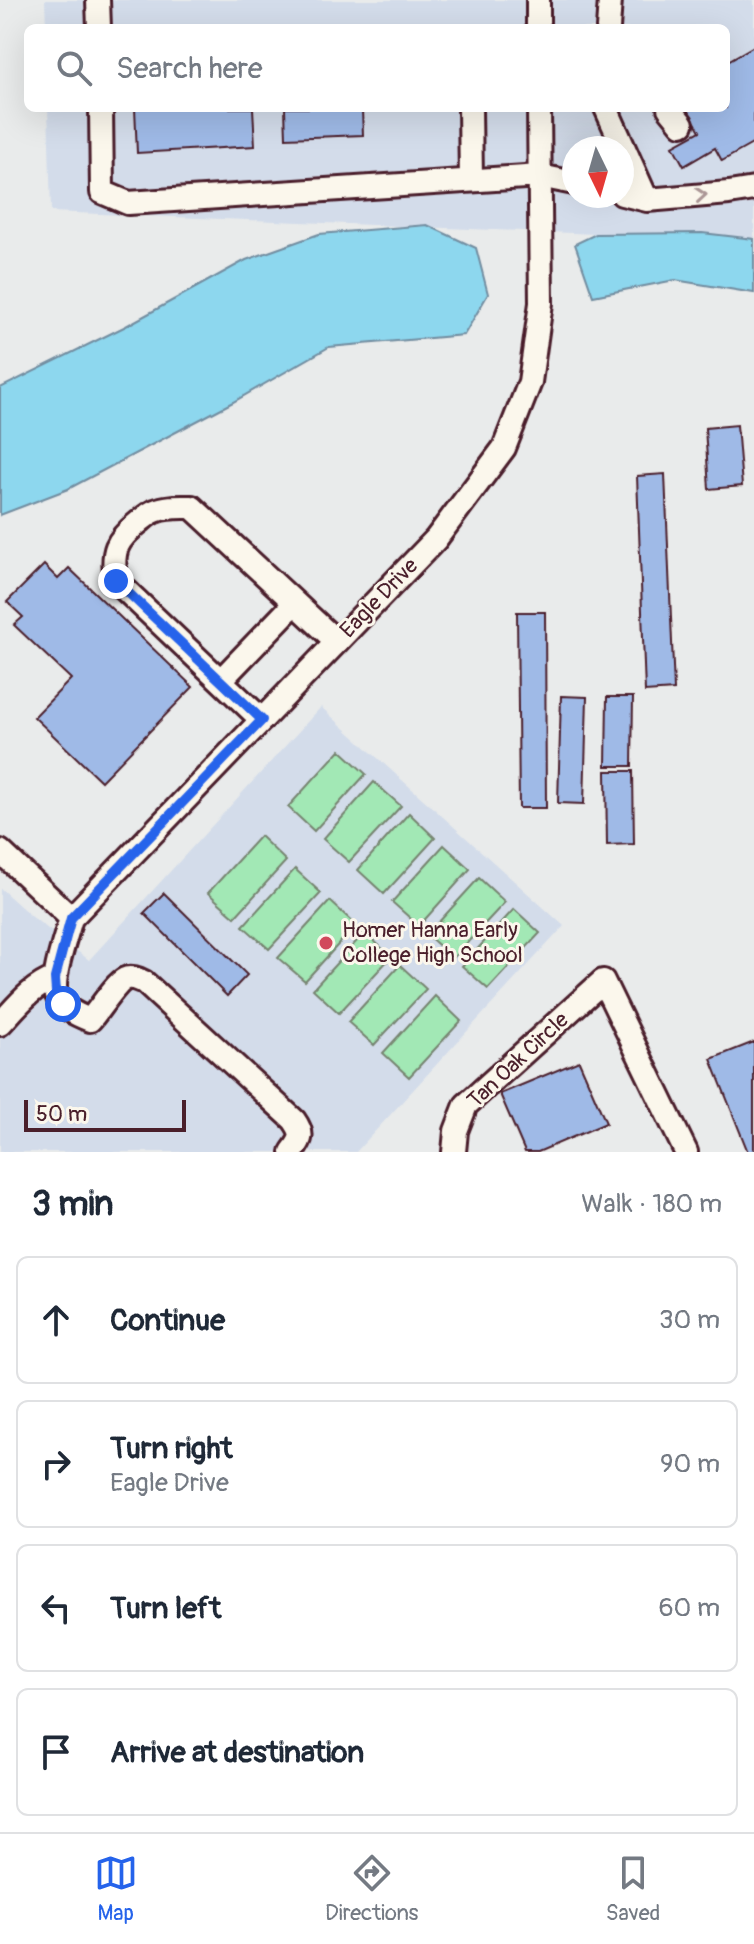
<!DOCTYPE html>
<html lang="en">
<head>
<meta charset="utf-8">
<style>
	:root { --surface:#fff; --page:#f6f6f7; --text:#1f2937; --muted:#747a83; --line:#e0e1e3; --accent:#2563eb }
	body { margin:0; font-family:Pangolin,sans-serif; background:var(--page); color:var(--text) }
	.compass { position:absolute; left:562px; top:136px; width:72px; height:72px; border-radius:50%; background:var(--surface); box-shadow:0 8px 32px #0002; rotate:175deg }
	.scale { position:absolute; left:24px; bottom:20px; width:162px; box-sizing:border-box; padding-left:8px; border:4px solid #4a1f2b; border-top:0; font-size:22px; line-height:28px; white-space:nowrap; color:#4a1f2b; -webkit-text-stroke:6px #fbf7ec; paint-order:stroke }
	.stop { position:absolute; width:24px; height:24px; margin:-18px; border:6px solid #2563eb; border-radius:50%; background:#fff }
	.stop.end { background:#2563eb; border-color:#fff; box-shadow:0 2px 8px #0008 }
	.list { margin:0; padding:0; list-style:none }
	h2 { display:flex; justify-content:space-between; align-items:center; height:104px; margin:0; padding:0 32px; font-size:34px }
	h2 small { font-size:26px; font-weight:400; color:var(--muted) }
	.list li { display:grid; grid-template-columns:52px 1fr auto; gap:24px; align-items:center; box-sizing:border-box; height:128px; margin:0 16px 16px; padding:0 16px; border:2px solid var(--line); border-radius:12px }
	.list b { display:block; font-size:30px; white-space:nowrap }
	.list p { margin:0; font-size:26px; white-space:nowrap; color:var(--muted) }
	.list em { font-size:26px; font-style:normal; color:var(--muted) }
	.icon { flex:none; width:44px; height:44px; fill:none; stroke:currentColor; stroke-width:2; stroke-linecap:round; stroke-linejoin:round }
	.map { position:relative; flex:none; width:754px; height:1152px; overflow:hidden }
	.search { position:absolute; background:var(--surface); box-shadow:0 8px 32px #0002; left:24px; right:24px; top:24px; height:88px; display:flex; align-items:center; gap:20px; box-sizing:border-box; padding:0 28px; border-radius:12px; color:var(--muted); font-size:30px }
	.sheet { height:680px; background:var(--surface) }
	nav { display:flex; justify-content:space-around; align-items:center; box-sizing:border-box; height:112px; border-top:2px solid var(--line); background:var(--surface); font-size:22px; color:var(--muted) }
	nav a { display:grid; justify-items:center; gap:4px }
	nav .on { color:var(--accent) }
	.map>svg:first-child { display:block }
</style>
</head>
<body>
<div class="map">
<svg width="754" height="1152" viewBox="0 0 754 1152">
	<rect width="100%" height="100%" fill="#e9ebeb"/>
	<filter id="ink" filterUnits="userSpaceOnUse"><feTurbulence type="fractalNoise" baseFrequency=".0125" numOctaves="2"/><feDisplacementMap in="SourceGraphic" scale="16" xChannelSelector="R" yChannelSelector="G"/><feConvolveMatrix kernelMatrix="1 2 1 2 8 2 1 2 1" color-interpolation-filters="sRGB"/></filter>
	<g filter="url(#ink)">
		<!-- built -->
		<path fill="#d3dcea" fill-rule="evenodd" d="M45 0H754V239L702 233 596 234 51 212 48 108H726V28H46ZM574 148H622V196H574Z
			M321 707 564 926 356 1152H0V888L31 916 89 960Z"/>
		<!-- green -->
		<path fill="#a2e8b5" stroke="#768470" stroke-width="2" d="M340 750 366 774 314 831 288 807Z
			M374 782 401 806 349 862 323 839Z
			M409 813 435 838 384 894 358 870Z
			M260 836 286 861 235 917 208 893Z
			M444 845 470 869 419 926 392 902Z
			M295 869 321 893 269 949 243 926Z
			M479 878 505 902 453 958 427 935Z
			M330 901 356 925 305 981 278 958Z
			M514 909 540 933 488 989 462 966Z
			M365 932 391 957 339 1013 313 989Z
			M400 965 426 989 374 1045 348 1022Z
			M435 996 461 1021 409 1077 383 1053Z"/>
		<!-- water -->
		<path fill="#8dd7ee" stroke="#728da0" stroke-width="2" d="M427 225 476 248 488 294 464 335 329 347 233 402 68 489 0 515V388L126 326 246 260 319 234Z
			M702 233 754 239V293L675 280 593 296 575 244 596 234Z"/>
		<!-- building -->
		<path fill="#9fbae7" stroke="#4a1f2b" stroke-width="2" d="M754 46V143L722 161 715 148 684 166 673 146 700 131 687 108H726V62Z
			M135 108H253L255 146 137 153Z
			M285 108H415L362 110 363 135 286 138Z
			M737 425 742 486 709 489 705 428Z
			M665 474 674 690 645 692 637 476Z
			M44 565 58 579 69 568 193 687 101 781 34 717 71 679 14 625 23 617 7 602Z
			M517 612H545L546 808H519Z
			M561 696 587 697 584 804 558 803Z
			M607 697H633L632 766H606Z
			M606 771H633L634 844 607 845Z
			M164 893 247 975 227 996 144 913Z
			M754 1042V1152H748L711 1059Z
			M579 1061 606 1123 538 1152H525L500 1094Z"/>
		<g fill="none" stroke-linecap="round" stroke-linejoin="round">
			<!-- minor casing -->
			<g stroke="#4a1f2b" stroke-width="28">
				<path id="minor" d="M98 0 99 28
					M538 0V28
					M608 28 610 0
					M101 108 102 192 128 203 540 176 574 183
					M470 108 471 180
					M606 108 647 200
					M669 108 682 124
					M622 194 647 200 729 193 754 189
					M221 680 295 603
					M262 720 116 581C111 551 116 540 139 522 144 518 149 513 155 511 166 506 180 507 192 507L337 642
					M0 851 71 918 436 539 504 448 530 382 541 303 539 108
					M71 918C67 934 51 977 56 993 61 1008 77 1015 90 1020 98 1011 116 983 125 979 131 976 138 979 144 982L294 1120C304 1134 302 1139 292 1152
					M0 1024C17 1006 31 987 55 978
					M454 1152 456 1131 466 1105 603 981 686 1152"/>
			</g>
			<!-- minor -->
			<use href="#minor" stroke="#fbf7ec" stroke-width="22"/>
		</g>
		<!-- one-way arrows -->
		<defs><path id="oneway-chevron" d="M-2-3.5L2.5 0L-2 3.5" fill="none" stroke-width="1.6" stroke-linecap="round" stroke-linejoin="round" transform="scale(2)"/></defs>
		<use stroke="#ab9695" href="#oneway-chevron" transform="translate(701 195) rotate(-5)"/>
	</g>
	<g fill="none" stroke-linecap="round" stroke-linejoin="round" filter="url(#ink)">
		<!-- route -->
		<path stroke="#2563eb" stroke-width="10" d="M63 1004 56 992 55 978 71 918 262 720 116 581"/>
	</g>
	<!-- markers -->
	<circle fill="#d1495b" stroke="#fbf7ec" stroke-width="3" cx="326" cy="943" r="8"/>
	<g text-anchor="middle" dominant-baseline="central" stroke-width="6" stroke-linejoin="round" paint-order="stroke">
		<!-- street labels -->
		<g font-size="22" fill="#4a1f2b" stroke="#fbf7ec">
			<text transform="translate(379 598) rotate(-46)">Eagle Drive</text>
			<text transform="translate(518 1060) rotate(-43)">Tan Oak Circle</text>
		</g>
		<!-- poi labels -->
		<g font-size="22" fill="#4a1f2b" stroke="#fbf7ec" text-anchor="start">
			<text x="342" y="930">Homer Hanna Early<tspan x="342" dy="25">College High School</tspan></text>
		</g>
	</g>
</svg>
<svg class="compass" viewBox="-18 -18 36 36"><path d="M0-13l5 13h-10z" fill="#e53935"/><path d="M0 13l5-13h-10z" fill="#747a83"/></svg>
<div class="scale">50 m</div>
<div class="stop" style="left:63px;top:1004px"></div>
<div class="stop end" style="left:116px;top:581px"></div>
<div class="search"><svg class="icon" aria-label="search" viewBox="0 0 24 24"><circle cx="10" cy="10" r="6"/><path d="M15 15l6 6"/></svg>Search here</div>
</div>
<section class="sheet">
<h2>3 min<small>Walk · 180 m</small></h2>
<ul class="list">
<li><svg class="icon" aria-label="ahead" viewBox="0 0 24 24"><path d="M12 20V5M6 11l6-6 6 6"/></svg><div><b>Continue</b></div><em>30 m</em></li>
<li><svg class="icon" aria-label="right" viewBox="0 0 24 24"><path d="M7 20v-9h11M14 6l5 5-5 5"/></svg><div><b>Turn right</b><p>Eagle Drive</p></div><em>90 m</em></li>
<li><svg class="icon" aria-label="left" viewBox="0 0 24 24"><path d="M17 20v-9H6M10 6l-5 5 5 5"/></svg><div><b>Turn left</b></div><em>60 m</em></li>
<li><svg class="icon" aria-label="arrive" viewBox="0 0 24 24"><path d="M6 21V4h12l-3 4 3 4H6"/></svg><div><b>Arrive at destination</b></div></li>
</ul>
</section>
<nav>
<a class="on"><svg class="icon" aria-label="map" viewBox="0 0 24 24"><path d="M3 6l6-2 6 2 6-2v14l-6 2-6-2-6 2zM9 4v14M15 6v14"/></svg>Map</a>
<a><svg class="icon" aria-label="directions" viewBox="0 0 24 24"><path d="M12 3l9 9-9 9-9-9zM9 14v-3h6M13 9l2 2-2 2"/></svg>Directions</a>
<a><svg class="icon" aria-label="saved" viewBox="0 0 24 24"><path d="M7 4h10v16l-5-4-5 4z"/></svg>Saved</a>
</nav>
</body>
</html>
